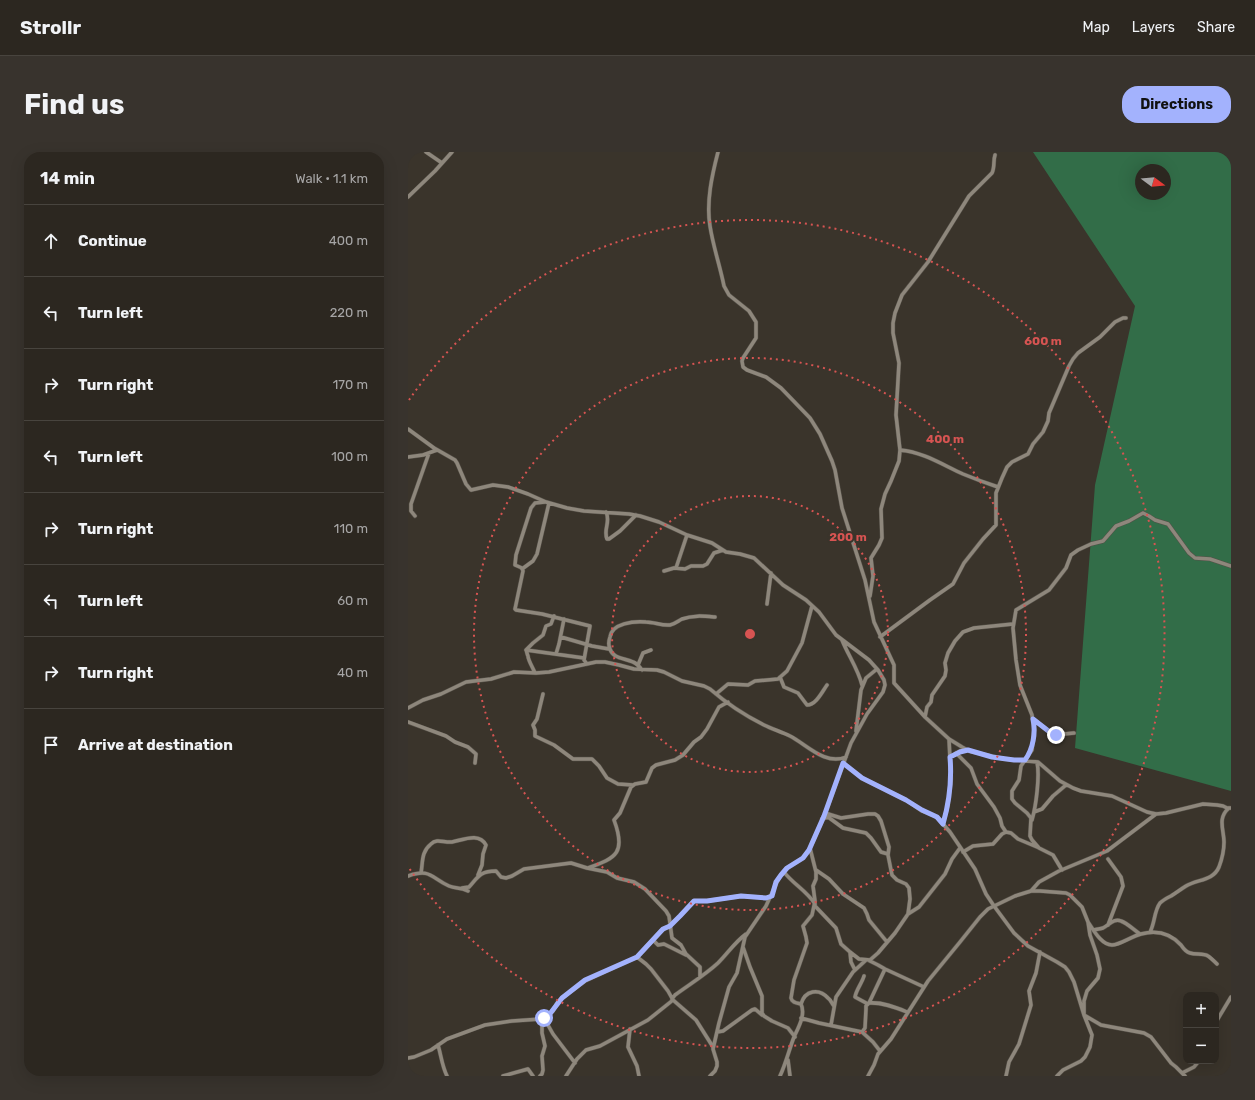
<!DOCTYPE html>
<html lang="en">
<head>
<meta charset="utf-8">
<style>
	:root { --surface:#2c2720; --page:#38332d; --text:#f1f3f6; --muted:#a6a5a5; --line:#48443e; --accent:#a3b2fd }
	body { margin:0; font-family:Rubik,sans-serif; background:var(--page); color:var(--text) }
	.controls { position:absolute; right:12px; bottom:12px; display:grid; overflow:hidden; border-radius:8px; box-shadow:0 4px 16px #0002 }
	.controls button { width:36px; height:36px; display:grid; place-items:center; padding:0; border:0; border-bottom:1px solid var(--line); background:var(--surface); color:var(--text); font:20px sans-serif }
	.compass { position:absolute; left:727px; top:12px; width:36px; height:36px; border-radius:50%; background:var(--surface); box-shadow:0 4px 16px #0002; rotate:106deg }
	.stop { position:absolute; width:12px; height:12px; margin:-9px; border:3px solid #a3b2fd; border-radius:50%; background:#fff }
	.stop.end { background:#a3b2fd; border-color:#fff; box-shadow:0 1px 4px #0008 }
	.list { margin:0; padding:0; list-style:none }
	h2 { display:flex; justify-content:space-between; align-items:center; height:52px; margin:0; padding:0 16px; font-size:17px }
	h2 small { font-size:13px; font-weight:400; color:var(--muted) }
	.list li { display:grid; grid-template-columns:26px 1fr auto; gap:12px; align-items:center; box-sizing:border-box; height:72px; padding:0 16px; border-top:1px solid var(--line) }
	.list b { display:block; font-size:15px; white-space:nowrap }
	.list em { font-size:13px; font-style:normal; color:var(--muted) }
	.icon { flex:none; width:22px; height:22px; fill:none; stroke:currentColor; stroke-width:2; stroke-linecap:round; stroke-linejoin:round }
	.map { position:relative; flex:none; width:823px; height:924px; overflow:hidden; border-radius:16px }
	header { display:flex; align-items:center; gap:24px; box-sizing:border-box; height:56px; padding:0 20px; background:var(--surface); border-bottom:1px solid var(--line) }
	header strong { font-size:19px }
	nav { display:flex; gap:22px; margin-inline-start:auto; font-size:14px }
	.intro { display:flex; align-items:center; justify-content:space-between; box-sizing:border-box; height:96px; padding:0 24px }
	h1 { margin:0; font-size:28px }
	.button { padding:10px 18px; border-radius:16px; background:var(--accent); color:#111; font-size:14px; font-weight:700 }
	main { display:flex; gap:24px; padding:0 24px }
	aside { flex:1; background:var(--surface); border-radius:16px; box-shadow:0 4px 16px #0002 }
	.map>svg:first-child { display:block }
</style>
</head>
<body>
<header>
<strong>Strollr</strong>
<nav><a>Map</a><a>Layers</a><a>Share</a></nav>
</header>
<div class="intro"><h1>Find us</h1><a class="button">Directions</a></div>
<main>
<aside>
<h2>14 min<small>Walk · 1.1 km</small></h2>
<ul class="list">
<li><svg class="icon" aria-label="ahead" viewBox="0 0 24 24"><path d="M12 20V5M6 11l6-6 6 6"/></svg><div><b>Continue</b></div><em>400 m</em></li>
<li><svg class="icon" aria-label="left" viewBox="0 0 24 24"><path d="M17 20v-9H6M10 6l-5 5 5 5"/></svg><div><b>Turn left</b></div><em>220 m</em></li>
<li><svg class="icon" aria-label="right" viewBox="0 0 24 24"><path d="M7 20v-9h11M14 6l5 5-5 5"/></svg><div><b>Turn right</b></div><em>170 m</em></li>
<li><svg class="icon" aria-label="left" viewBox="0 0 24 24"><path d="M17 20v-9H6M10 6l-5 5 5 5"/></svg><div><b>Turn left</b></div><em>100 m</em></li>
<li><svg class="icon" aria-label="right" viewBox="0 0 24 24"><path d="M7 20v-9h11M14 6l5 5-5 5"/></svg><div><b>Turn right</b></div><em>110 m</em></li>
<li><svg class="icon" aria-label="left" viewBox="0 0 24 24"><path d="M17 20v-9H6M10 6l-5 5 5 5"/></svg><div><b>Turn left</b></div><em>60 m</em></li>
<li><svg class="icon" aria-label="right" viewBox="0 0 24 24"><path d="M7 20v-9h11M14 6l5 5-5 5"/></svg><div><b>Turn right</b></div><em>40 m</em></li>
<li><svg class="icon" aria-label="arrive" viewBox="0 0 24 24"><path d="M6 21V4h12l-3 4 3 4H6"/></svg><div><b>Arrive at destination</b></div></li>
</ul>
</aside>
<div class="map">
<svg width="823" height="924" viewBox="0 0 823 924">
	<rect width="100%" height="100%" fill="#3a342b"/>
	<!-- green -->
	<path fill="#326d48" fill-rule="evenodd" d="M625 0H823V639L667 596 687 333 727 154ZM733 18H757V42H733Z"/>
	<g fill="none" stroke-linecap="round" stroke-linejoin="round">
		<!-- street casing -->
		<g stroke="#555048" stroke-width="4.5">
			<path id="street" d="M18 0 34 11
				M310 0C304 23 298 50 302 74 305 94 312 114 316 134L321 143 341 159 348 170V186L335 206 334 209 335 215 339 218 358 225 373 236 402 266 412 282 424 309 427 318 434 356 457 428 466 470 486 513V531L517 565 541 587 554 595 561 599 596 607 630 610 652 629 665 636 673 639 704 644 739 660 748 662 758 661 795 652 809 653 815 654 819 656H823
				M0 45 27 19 44 0
				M0 277 26 296 47 308 49 311 58 332 63 338 85 333 100 335 120 342 138 350 159 356 176 359 221 362 232 364 251 370 279 383 304 391 318 400 332 402 346 406 375 433 398 448 411 460 428 483 461 508 470 518 476 528 477 533 475 540 459 562 443 591 416 665 401 698 395 706 379 716 373 723 369 730 358 754 337 785 329 821 321 835 311 871 305 897 309 910V914L307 919 302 924
				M492 298C515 300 535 313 555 322 567 327 578 331 590 335
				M0 305 15 303 29 298
				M137 350 127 351 123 356 108 403 107 413 114 416 115 419 107 457 108 458 134 462 182 474 176 508 179 512
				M198 360C203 370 195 377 199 387H201L212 379 228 363
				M7 364 3 359V352L21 301
				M268 416 279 383
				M114 417 125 409 129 402 141 351
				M256 419 266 416 277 417 283 414H295L299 412 306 401 315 398
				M462 444 465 424 463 406 471 393 474 386 473 357 477 342 483 329 491 309 492 298 488 263 491 211 485 181V171L487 161 494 143 520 110 561 44 584 21C587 15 585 9 587 3
				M359 452 363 421
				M153 485 184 494 201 497
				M472 485 522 448 545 432 556 411 575 387 588 373V341L594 326 599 315 604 310 620 302 625 292 635 280 640 269 641 261 644 254 661 214 665 207 670 201 692 185 707 170 715 166H718
				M434 488C440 503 450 517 454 533
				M118 498 176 506
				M148 502 151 492 156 467
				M230 513 235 501 243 498
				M234 518C231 514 228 511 225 510 217 506 205 507 202 497 200 493 201 488 202 485 204 471 226 469 238 470 246 470 254 474 262 473 267 472 270 469 274 467 285 463 295 464 307 465
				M127 521C125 516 120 508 120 504 119 502 119 500 118 498L125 491 135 483 138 474 143 472 146 464
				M372 525 376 535 390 541 399 553C408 553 414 540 419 533
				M135 542 129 567 125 573 127 578V584L146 593 165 607H184L191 614 199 626 210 632 225 633
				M308 542 320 532 340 533 347 529 370 527 379 519 394 491 404 454
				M0 556 15 548 33 542 58 530 83 527 106 520 128 521 141 520 188 510H197L211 513 226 517 249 518 256 520 274 529 296 534 302 537C317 550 338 564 356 573 364 577 374 580 382 584 398 592 417 614 438 605
				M517 565 519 555 523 550 524 543 537 524 538 518 537 511 540 501 547 489 555 480 566 476 605 472
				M626 568 643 581 646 583 666 581
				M0 570 38 584 47 590 60 595 68 602 67 611
				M448 579 453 538 458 526 469 517
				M548 601 563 616 569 632 586 655 592 666 594 674 598 680 603 681 610 687 629 695
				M542 605 552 599 559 598
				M435 611 454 626 498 648 514 659 529 665 535 672 542 680 567 717 578 742 586 754 606 781 620 794 649 810 657 815 661 820 666 830 676 863 693 873 736 881 743 885 763 911 768 915 777 924
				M626 660 634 657 645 644 658 633
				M417 661 433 666 460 662H467L470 664 473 669 481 695 480 703 484 723 489 728 498 732 501 736 502 747 500 762
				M414 667 420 665 435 676 458 681 463 686 473 700 480 702
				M624 668C628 654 632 624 629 610
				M535 672 540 653 543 627 541 587
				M555 700 565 694 585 692 594 682 598 680
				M700 707 713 725 715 734 700 773
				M180 716C209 706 218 700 206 668L212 661 223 635 227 632 238 630 244 616 248 613 267 608 275 603 286 590 293 585 299 577 311 555 320 550
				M408 718 421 727 435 742 456 756 459 762 461 768 479 790
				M654 718 645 703 631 696 624 688 622 684 623 666 619 661 607 651 604 647V639L611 628 613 614 624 598 626 577 624 563 612 533 608 508 605 476 608 458 641 438 658 416 663 403 670 398 683 392 695 389 708 374 721 369 735 361 741 364 747 368 760 372 781 401 787 406 802 407 823 414
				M376 720C385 732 399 739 407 752
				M13 721C15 710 13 700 23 692 29 686 36 691 44 690 55 688 71 680 78 693L75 702 74 713 70 723
				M0 724C23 716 23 726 41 734 48 737 52 735 60 739
				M54 736 61 735C70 725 72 719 88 719L93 725 98 726 104 724 116 717 163 711 179 716 199 720 209 726 226 730 237 737 258 759 261 764 264 786 273 793 278 802 292 815V825
				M623 739 631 730 651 719 699 699 748 662
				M407 754 428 776 433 792 442 800 451 807 462 808 470 801 487 781 500 762 511 755 537 722 544 707 552 696
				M680 770C685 777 693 793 704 793 712 793 724 784 733 782 748 778 762 781 773 793 775 796 778 800 782 801 788 803 795 801 800 804 803 806 807 810 809 812
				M686 778C689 777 692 777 695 776 701 773 706 766 713 769 719 771 726 778 732 782
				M742 780C747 771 746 759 752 751 755 748 759 746 763 744 768 741 773 737 778 734 790 727 805 729 811 715 814 707 816 698 816 690 816 678 809 666 821 656
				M245 788 250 793 256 792 278 803
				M335 795 342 815 354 844V861L356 864 364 869 380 876 387 885
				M442 800 443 810 447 818
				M229 805 238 812 243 817 260 839 265 848 288 868 305 895
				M460 808 470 813 477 817 516 835
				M456 824C454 831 448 838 447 845L460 852
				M264 847 267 843C282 832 297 823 310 811 320 801 327 790 338 782
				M461 851 477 817
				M393 852C397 838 411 836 420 846 423 848 424 852 426 854
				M136 866 145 882 167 911
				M393 866 411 871 454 880 457 876 458 857V854L461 851C474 850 487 855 499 860
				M808 870 823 845
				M423 873 428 845 445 820 458 808
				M222 877 220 895 229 914 231 924
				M309 880 315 879 344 858 347 857 354 863
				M454 880 465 890 472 899
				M30 893C33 903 34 914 39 924
				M0 906 6 905 23 898 39 887 77 873 104 869 133 867 138 865 145 859 149 851 154 846 177 829 229 805 254 778 261 774 272 764 286 749H299L333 744 358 746 363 744
				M380 908 382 924
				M774 921 786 915 791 909
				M95 924 120 917 125 924
				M132 924 134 922 135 918 134 904 137 894 134 881V867
				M158 924 169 907 178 898 192 894 240 868 265 848
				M372 924C378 911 381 898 386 885 390 876 398 863 393 852 389 851 384 851 383 846L386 828 399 791 398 785 395 774 404 763 407 749 405 734 408 727V720L402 696
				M460 924 466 913 470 902 483 887 520 829 552 790 572 765 580 757 607 744 623 739H632L658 741 662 743 674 755 680 770 682 783 689 803 692 817 690 826 679 839 676 849V863L684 883 682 895 677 905 673 909 655 918 649 924
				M598 924 601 910 611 892 623 853 621 839 628 821 632 800"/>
		</g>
		<!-- street -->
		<use href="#street" stroke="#8e877c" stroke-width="3.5"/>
	</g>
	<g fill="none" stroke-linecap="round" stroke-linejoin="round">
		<!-- route -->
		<path stroke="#a3b2fd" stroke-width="5" d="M136 866 141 863 154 846 177 828 229 805 255 777 262 774 272 764 286 749H299L333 744 358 746 364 744 368 730 373 723 379 716 395 706 401 698 416 664 435 611 454 626 498 648 514 658 529 665 535 672C542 648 544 629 542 605L552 600 560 598 584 605 606 608H617C625 597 628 581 625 567L643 581 648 583"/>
	</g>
	<!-- distance rings -->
	<g fill="none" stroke="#d75452" stroke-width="2" stroke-dasharray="2 4">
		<circle cx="342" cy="482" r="138"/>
		<circle cx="342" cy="482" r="276"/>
		<path d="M1 248A414 414 0 1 1 1 716"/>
	</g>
	<circle cx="342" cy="482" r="6" fill="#d75452" stroke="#3a342b" stroke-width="2"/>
	<g font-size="12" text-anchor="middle" font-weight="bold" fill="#d75452" stroke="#3a342b" stroke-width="4" stroke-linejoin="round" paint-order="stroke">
		<text x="635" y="193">600 m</text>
		<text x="537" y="291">400 m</text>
		<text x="440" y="389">200 m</text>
	</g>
</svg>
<div class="controls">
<button>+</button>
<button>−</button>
</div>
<svg class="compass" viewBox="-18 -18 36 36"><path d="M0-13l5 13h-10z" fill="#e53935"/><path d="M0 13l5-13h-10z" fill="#a6a5a5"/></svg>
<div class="stop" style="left:136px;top:866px"></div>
<div class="stop end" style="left:648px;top:583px"></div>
</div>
</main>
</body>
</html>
